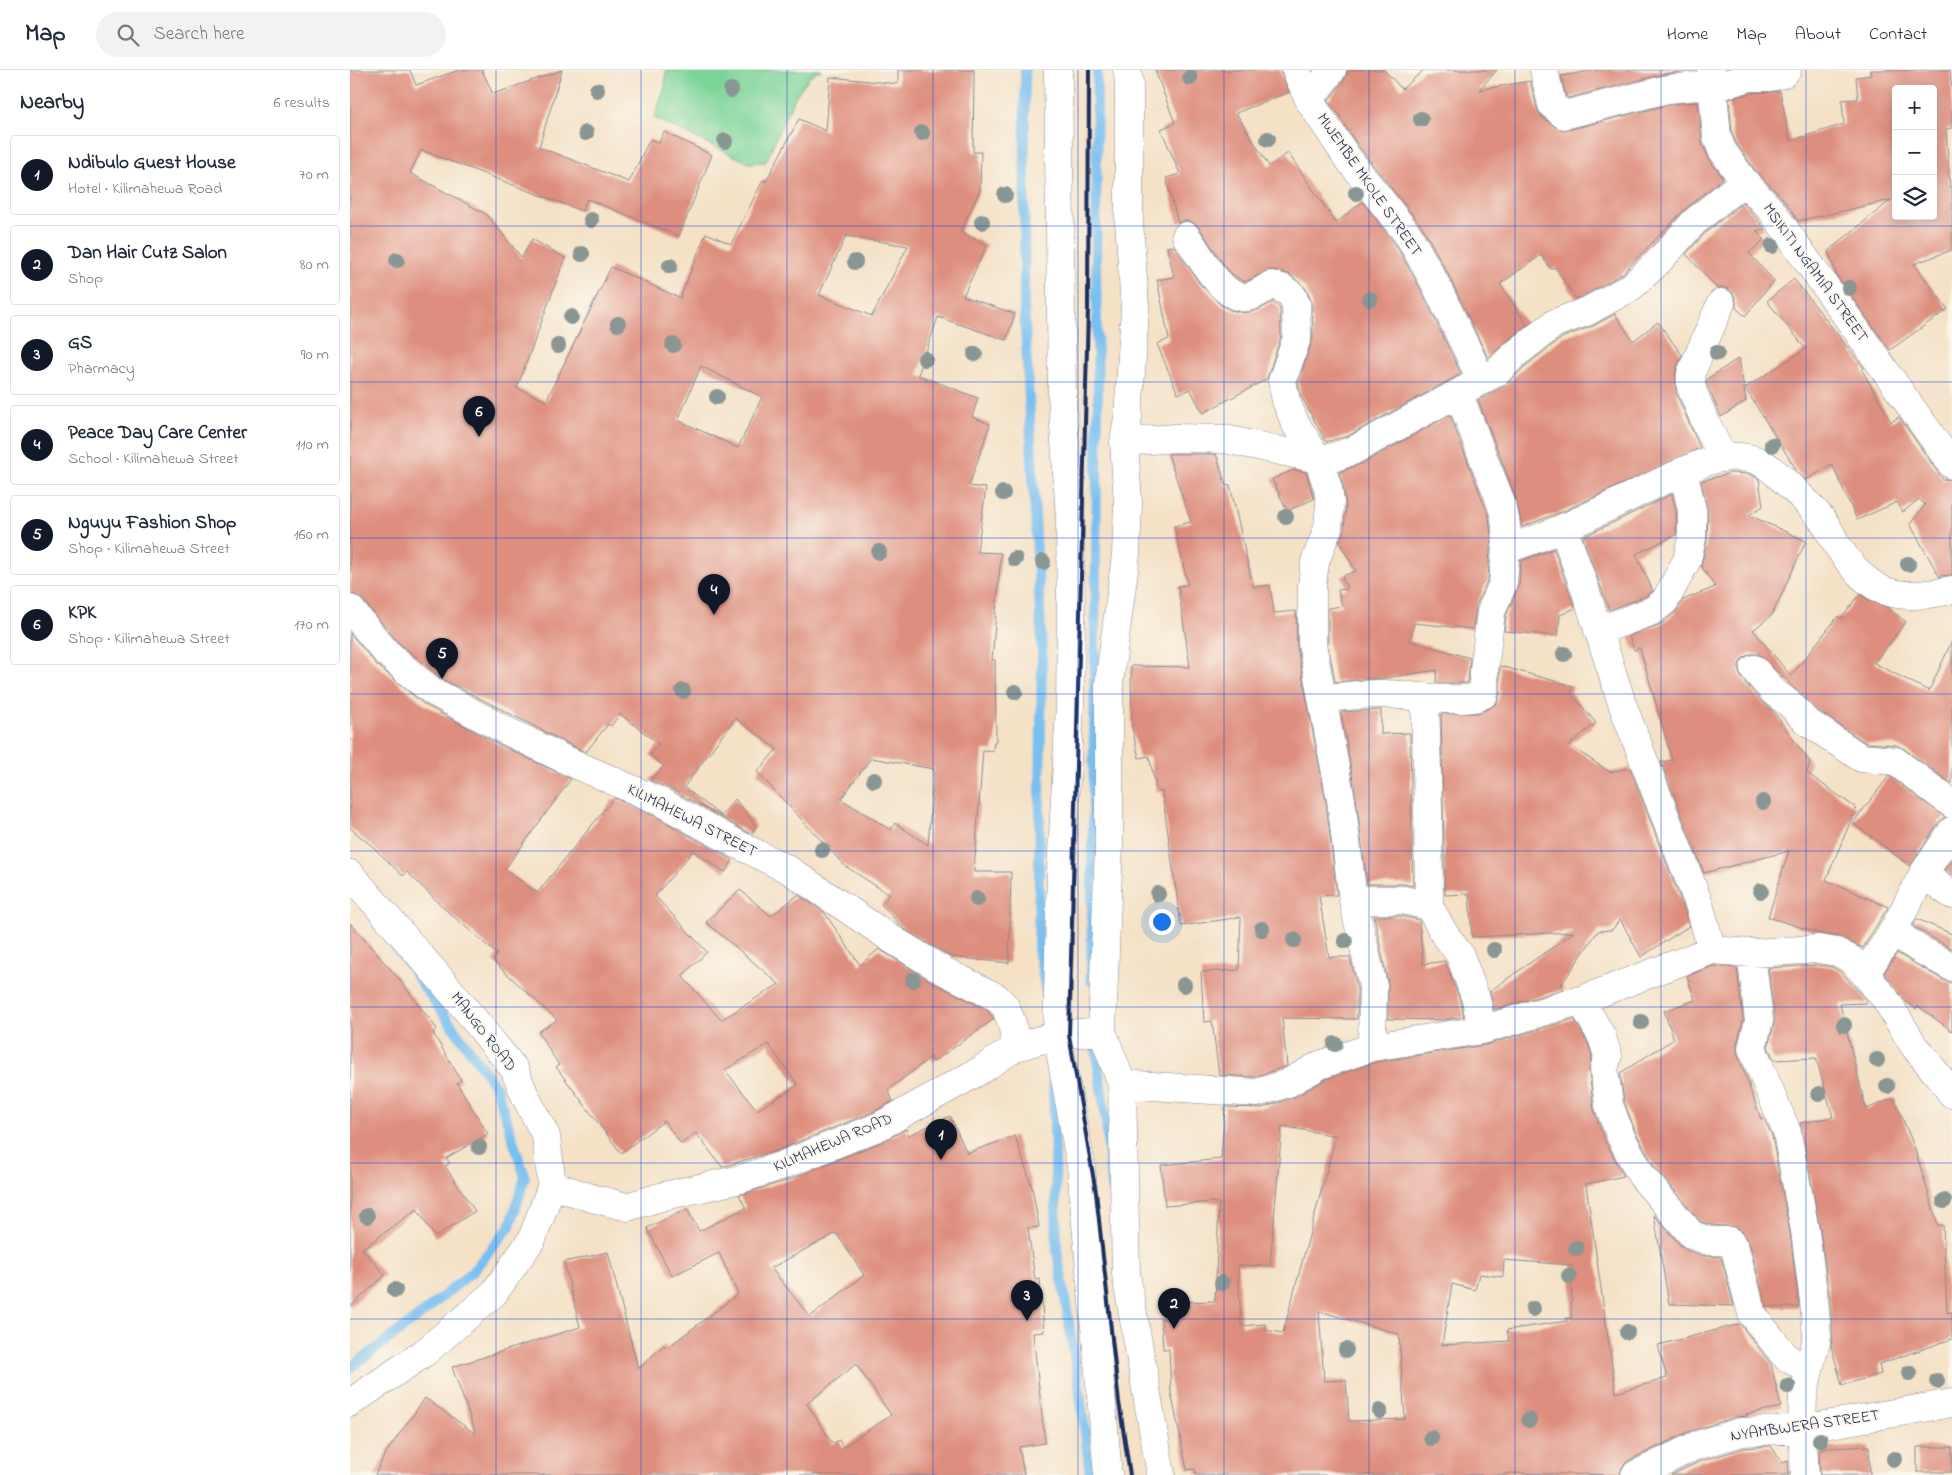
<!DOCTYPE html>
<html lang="en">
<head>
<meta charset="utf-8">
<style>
	:root { --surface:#fff; --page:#f2f2f3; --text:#1f2937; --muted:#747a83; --line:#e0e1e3; --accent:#111827 }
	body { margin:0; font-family:"Indie Flower",sans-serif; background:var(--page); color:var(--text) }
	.controls { position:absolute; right:15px; top:15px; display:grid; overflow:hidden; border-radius:5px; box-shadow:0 2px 12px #0003 }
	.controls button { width:45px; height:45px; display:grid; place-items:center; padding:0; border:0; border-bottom:1px solid var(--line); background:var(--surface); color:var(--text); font:25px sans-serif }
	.you { position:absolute; left:811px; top:851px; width:18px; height:18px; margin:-12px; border:4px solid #fff; border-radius:50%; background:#1a73e8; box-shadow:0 0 0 8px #1a73e833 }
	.badge { display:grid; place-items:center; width:32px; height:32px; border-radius:50%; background:var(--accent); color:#fff; font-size:16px; font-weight:700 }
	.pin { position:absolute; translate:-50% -41px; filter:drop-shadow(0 1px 2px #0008) }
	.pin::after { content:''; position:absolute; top:26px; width:18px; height:15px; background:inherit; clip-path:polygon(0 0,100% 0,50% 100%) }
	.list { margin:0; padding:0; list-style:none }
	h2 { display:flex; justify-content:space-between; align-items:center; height:65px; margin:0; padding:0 20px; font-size:21px }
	h2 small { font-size:16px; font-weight:400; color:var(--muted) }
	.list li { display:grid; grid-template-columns:32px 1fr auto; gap:15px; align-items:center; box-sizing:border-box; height:80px; margin:0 10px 10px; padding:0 10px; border:1px solid var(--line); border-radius:5px }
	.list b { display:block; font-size:19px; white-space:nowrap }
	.list p { margin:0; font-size:16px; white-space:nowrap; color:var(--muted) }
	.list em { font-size:16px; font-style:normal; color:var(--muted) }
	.icon { flex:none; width:28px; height:28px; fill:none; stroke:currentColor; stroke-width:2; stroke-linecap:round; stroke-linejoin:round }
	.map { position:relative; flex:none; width:1602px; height:1405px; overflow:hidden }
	header { display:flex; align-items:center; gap:30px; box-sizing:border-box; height:70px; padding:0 25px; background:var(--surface); border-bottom:1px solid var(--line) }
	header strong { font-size:24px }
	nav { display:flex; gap:28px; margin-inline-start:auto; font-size:18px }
	.search { width:350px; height:45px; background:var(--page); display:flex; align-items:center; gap:12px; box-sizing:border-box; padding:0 18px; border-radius:28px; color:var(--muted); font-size:19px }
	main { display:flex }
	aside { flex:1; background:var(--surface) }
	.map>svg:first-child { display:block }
</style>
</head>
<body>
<header>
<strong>Map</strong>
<div class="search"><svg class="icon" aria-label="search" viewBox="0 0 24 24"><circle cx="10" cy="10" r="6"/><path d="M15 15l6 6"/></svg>Search here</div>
<nav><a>Home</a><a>Map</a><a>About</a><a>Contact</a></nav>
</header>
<main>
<aside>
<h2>Nearby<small>6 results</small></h2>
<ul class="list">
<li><span class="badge">1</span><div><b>Ndibulo Guest House</b><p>Hotel · Kilimahewa Road</p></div><em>70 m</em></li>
<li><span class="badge">2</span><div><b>Dan Hair Cutz Salon</b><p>Shop</p></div><em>80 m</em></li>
<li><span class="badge">3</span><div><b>GS</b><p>Pharmacy</p></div><em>90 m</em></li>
<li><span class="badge">4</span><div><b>Peace Day Care Center</b><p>School · Kilimahewa Street</p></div><em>110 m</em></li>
<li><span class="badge">5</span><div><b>Nguyu Fashion Shop</b><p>Shop · Kilimahewa Street</p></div><em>160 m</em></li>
<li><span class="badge">6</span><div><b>KPK</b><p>Shop · Kilimahewa Street</p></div><em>170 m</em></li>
</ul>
</aside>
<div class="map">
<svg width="1602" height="1405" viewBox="0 0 1602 1405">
	<rect width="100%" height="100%" fill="#fbf7ec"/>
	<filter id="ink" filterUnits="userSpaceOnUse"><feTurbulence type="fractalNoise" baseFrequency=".02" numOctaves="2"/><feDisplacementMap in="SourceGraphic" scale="10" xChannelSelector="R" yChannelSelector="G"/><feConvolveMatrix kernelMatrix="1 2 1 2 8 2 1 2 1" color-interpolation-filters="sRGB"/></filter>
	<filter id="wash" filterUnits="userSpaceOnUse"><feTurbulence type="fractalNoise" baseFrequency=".0096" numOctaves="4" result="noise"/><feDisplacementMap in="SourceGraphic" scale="20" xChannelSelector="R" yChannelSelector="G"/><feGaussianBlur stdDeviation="1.12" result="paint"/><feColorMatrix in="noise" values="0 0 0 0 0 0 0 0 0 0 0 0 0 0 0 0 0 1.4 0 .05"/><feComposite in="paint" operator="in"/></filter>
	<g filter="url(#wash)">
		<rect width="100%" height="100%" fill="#f4e1c6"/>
		<!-- green -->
		<path fill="#7dd498" stroke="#4c827b" d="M316 0H472C448 5 426 70 416 92L399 93 304 48 315 17Z"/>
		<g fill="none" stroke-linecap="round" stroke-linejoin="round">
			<!-- stream -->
			<path stroke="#79bff0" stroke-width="10" d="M675 0 674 234 692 581 688 878 697 928
				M741 911 748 322 746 198 747 0
				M745 973 756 1051 761 1118
				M703 1009 707 1180 729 1314 740 1405
				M0 1298 72 1244 123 1201 160 1156 175 1107 146 1017 39 868"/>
		</g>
		<g id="blocks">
			<!-- building -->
			<path fill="#de8e7e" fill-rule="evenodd" d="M0 0H60L66 15 109 0H132L143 24 212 0 189 77 279 112 300 69 309 73 314 62 362 85 329 166 237 129 232 141 71 80 60 103 136 144 172 188 182 169 215 188 167 318 196 331 261 197 330 228 356 163 381 174 413 110 416 111 449 49 476 61 480 7 548 14V0H624L623 82H631L630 120 610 162 637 175 613 226 665 244 656 270 588 247 568 305 628 328 622 347 640 354 619 416 636 418 627 482 651 483 642 590H645L646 672H644L643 681 633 680 624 802H661L659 893 601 887 553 858 531 834 540 825 495 796 407 702 427 679 385 648 334 717 371 746 385 729 406 756 401 764 319 718 300 710 314 696 300 685 309 674 270 644 261 656 258 654 236 682 223 676 92 609 47 571 12 529 6 525 0 524ZM496 166 558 176 522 246 469 225ZM351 296 412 327 388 378 328 350ZM521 688 584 699 578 775 545 753 541 760 491 729Z
				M805 0H930L939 22 886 43 919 96 938 83 986 153 1012 132 1046 175 1071 220 1111 304 998 366 976 372 951 326 948 312 963 268 962 233 956 219 941 205 925 200H919L897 211H892L881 203 874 195 848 156 842 152 835 150 828 153 816 108 830 104 811 59 825 53Z
				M999 0H1034L1052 19 1074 0H1147L1129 20 1180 11 1187 38 1192 47 1211 60H1218L1321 34 1348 32 1352 73 1359 89 1373 108 1334 140 1272 204 1231 227 1226 229 1205 197 1201 199 1191 185 1150 214 1177 255 1154 273 1138 288 1099 206 1073 158 1009 77 990 48 991 47 978 31 994 10Z
				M1247 0H1346L1314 4 1218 28 1216 26 1211 6Z
				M1520 0H1600L1602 21V58L1596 59 1600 117H1602V180L1564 194 1598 239 1540 280 1487 206 1478 181 1541 130 1448 151 1434 130 1406 101 1386 73 1382 63 1379 29 1402 23 1430 21 1440 71 1494 54 1492 30 1508 29 1506 7 1521 5ZM1546 19H1583V146H1546Z
				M1393 132 1415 159 1406 161 1414 170 1399 183 1424 211 1395 246 1386 238V231L1383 223 1377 218H1367L1336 184 1355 163Z
				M824 176 850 214 871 235 880 240 895 243 908 240 923 232 930 238 931 266 917 309 853 343 840 319 828 324 807 274 819 269 807 210 824 207 817 177Z
				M1444 209 1514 298 1512 300 1541 352 1549 347 1594 411 1595 409 1602 410V505L1589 506 1560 454 1575 435 1569 429 1553 442 1547 432 1507 450 1482 394 1456 410 1449 404 1395 318 1456 279 1417 231Z
				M1265 244 1283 271 1308 252 1332 285 1325 303 1326 323 1350 378 1216 440 1172 457 1166 428 1128 330 1155 316 1174 297 1213 267 1243 256Z
				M1389 288 1396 331 1371 347 1357 314V309Z
				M1100 345 1139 447 1141 466 1138 509 1126 536 1123 559 1064 553 1060 571 1120 588 1118 613H1086L1087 600 1035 608 985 612 978 573V538L992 536 988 520 997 519 992 506 1006 501 989 472 994 460 996 434 993 416 989 402 1011 394Z
				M818 384H866L876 416 880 415 903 517 920 515 924 543 946 541 947 577 976 732 987 825 969 826 979 887H1000L1007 918V949L932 948 937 996 905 1007 869 1005 862 951 854 952 851 902 889 900 891 847 831 856 812 721 807 722 799 686 789 688 782 658 781 596 840 597 828 516 838 515 824 456 841 452Z
				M944 400 956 402 964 429 937 441 922 409Z
				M1381 403 1399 404 1409 409 1413 436 1399 445 1456 471 1422 545 1403 560 1441 606 1488 546 1491 549 1510 524 1518 530 1537 537 1556 552 1524 593 1579 621 1602 571V714L1554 679 1546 675 1516 673 1466 639 1409 584H1400L1393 588 1389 594V602L1392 609 1413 633 1423 641 1460 692 1457 703 1506 738 1476 810 1538 837 1513 878 1490 867 1469 863 1418 847 1439 781 1354 803 1311 692 1322 690 1290 578 1284 580 1279 566 1311 554 1325 543 1333 530 1365 517 1351 496 1357 471 1358 440 1351 411Z
				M1322 424 1326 442V465L1286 484 1303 521 1294 527 1259 540 1233 467Z
				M1204 479 1225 538 1210 545 1208 566 1154 561 1156 546 1169 515 1171 491Z
				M0 563 26 594 75 635 146 673 221 709 155 799 187 823 264 728 304 746 383 790 375 802 343 781 305 826 357 882 332 906 371 950 429 914 356 852 390 820 421 846 448 825 474 842 510 895 529 879 586 914 637 940 644 949 583 992 581 987 538 1020 543 1031 523 1042 428 1080 372 1097 346 1063 331 1074 314 1051 271 1083 206 997 209 995 188 962 207 950 143 891 147 884 96 840 57 802 53 806 22 776 0 758ZM418 974 448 1015 407 1040 375 1000Z
				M1150 596 1223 616 1221 623 1246 653 1219 675 1260 702 1280 698 1334 839 1339 856 1291 887 1270 849 1262 860 1248 861 1211 915 1214 919 1144 940 1140 921 1224 862 1122 867 1119 824 1095 825 1091 644 1128 643 1140 638 1147 633 1150 624Z
				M1031 640V664L1060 663 1063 816 1053 814H1017L1006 727 991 642Z
				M1539 706 1595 747 1589 752 1560 796 1503 753Z
				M1602 789V806L1594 800Z
				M1024 846H1051L1069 850 1073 894 1095 891 1111 933 1114 947 1093 950 1038 949V913Z
				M1567 849 1602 864V879L1563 856Z
				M0 853 49 909 87 959 83 963 111 1010 107 1013 138 1064 96 1088 100 1093 95 1096 125 1141 85 1167 67 1139 12 1179 35 1205 0 1237Z
				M1547 883 1595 911 1602 913V961L1568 936 1566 939 1556 932 1534 903Z
				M1468 895 1482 897 1492 903 1516 930V933L1490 934 1516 1039 1544 1028 1564 1076 1588 1155H1593L1597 1243 1602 1242V1269L1529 1294 1531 1304 1492 1315 1481 1276 1483 1266 1480 1230 1470 1159 1450 1053 1483 1047 1466 988 1424 990 1418 977 1425 950 1418 898Z
				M1364 896 1387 898 1393 950 1387 974V983L1411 1049 1414 1048 1422 1066 1440 1163 1449 1237H1416L1400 1175 1393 1163 1387 1157 1362 1155 1351 1152 1304 1096 1285 1061 1274 1031 1270 1003 1324 969 1314 941 1345 930 1337 906Z
				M1224 949 1238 973 1242 986 1239 1001 1244 1040 1256 1073 1274 1106 1236 1114 1266 1323 1317 1308 1308 1275 1390 1254 1421 1294 1431 1337 1396 1344 1398 1346 1386 1347 1338 1362 1278 1391 1272 1397 1270 1405 1156 1403V1405H846L845 1399 837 1400 821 1322 819 1279H813L811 1249H822L821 1232 865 1231 869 1133H864V1132L815 1136 811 1095 871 1089 875 1037 912 1038 945 1027 976 1009 1026 992 1135 975ZM932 1056 986 1066 933 1263 915 1260V1254L891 1256 888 1195 920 1196ZM1154 1190 1222 1195 1221 1248H1216L1217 1251 1157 1260 1159 1271 1092 1275 1102 1214 1125 1220 1129 1204 1153 1207ZM969 1241 1049 1264 1055 1349 999 1351 996 1310 974 1311Z
				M600 1046 617 1083 665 1066 682 1117 689 1157 678 1158 685 1210 690 1209 694 1262 683 1263 695 1373 669 1377 674 1405H25L35 1384 75 1328 126 1364 102 1297 230 1257 214 1192 258 1182 288 1299 314 1275 317 1278 388 1224 369 1183 322 1206 297 1158 337 1139 349 1161 396 1138 389 1125 439 1110 536 1070 556 1059 559 1065ZM486 1163 514 1205 460 1247 421 1198ZM506 1294 541 1345 493 1377 489 1370 483 1374 457 1334Z
				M1304 1145 1330 1175 1336 1180 1354 1186 1371 1187 1384 1236 1319 1234Z
				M1421 1376 1433 1393 1438 1391 1439 1405H1321L1351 1391 1394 1378Z
				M1519 1376 1520 1405H1470L1469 1381 1478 1378Z
				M1567 1377H1602V1402H1567Z"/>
		</g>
	</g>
	<g filter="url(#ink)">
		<use href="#blocks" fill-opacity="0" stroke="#888892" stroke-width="1"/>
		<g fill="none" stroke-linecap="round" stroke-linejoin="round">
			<!-- minor casing -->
			<g stroke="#888892" stroke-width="29">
				<path id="minor" d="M708 0 712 325 720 449 721 548 720 635 711 802 707 965 731 1096 758 1405
					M777 0 779 11V151L785 238 778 348 774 372 778 433 776 485 759 613V774L752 961 772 1014 776 1204 811 1405
					M946 0 959 30 996 86 1059 166 1085 213 1132 311
					M1194 0 1202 35 1214 45 1318 19 1348 16 1362 18 1400 7H1421L1433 4 1437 0
					M1361 0 1367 67 1372 80 1394 111 1422 141 1441 168 1602 395
					M959 30 982 0
					M836 166C850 183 870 230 897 227 905 226 914 219 921 215L932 218 942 225 946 234 947 268 932 311 936 331 945 353 968 389 978 418 980 433 978 458 965 492 962 515V574L991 730 1003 830 1023 916 1022 977
					M1371 233 1341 303V317L1354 349 1373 388
					M1108 324C1118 346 1126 368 1134 390 1146 421 1160 444 1156 479 1186 470 1215 458 1244 444 1269 432 1293 420 1319 408 1342 398 1364 385 1390 387 1410 388 1418 396 1432 409 1448 423 1463 437 1476 455 1481 463 1484 471 1489 478 1522 527 1546 531 1602 520
					M774 372 826 368 875 369 968 389 985 387 1004 380 1147 302 1164 285 1205 253 1238 241 1281 217 1308 192 1344 152 1394 111
					M1213 458 1234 516 1274 639 1349 834 1362 880
					M0 539 36 582 64 607 84 622 153 659 216 690 311 732 387 774 439 800 543 870 594 901 646 927 655 936 662 953 666 977
					M1248 561 1302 541 1315 531 1337 490 1342 468V440L1333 401
					M1404 599 1425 623 1440 634 1456 651 1511 688 1545 691 1602 734
					M1075 627 1078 737 1079 836 1094 863 1110 885 1126 929 1132 960
					M972 629C992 626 1013 624 1034 624 1057 624 1116 636 1134 624V600L1141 542 1153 513 1156 479
					M0 804 105 926 164 999 176 1028 196 1066 202 1115 182 1169 144 1223 74 1283 0 1333
					M1573 804 1602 825
					M1003 830H1053L1079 836
					M1543 861 1569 879 1602 897
					M1401 883 1409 951 1402 978 1437 1062 1455 1161 1464 1231 1467 1267 1453 1326 1452 1359 1455 1405
					M1515 904 1543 861 1573 804 1602 761
					M1231 930 1252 967 1258 986 1254 999 1259 1035 1271 1067 1291 1105 1342 1165 1359 1171H1380L1385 1179 1402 1244 1436 1287 1458 1300
					M772 1014 907 1023 938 1013 970 995 1022 977 1132 960 1231 930 1362 880 1401 883 1469 879 1487 882 1502 890 1515 904 1535 928 1564 976 1591 1009 1602 1024
					M202 1115 242 1128 277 1137 314 1126 391 1109 433 1095 530 1056 631 1000 666 977 707 965 752 961
					M1285 1405 1345 1376 1391 1362 1452 1359 1602 1333"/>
			</g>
			<!-- minor -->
			<use href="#minor" stroke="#fff" stroke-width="28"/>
			<!-- rail -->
			<path stroke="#1b2f5e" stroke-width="4" d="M739 0 738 239 719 965 746 1123 769 1332 780 1405"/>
		</g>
		<!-- trees -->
		<g fill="#8a9694">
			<circle cx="840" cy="8" r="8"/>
			<circle cx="247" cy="20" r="8"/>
			<circle cx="381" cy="20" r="8"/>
			<circle cx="1071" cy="49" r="8"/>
			<circle cx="236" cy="63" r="8"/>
			<circle cx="572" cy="63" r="8"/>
			<circle cx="918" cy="69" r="8"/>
			<circle cx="375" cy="71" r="8"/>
			<circle cx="1006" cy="123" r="8"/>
			<circle cx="655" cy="125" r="8"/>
			<circle cx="241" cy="150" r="8"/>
			<circle cx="632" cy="152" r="8"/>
			<circle cx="1422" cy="176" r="8"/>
			<circle cx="232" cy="184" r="8"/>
			<circle cx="47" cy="190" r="8"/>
			<circle cx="505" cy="192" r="8"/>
			<circle cx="320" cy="196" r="8"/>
			<circle cx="1499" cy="218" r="8"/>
			<circle cx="1020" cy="229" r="8"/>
			<circle cx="221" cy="247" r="8"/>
			<circle cx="268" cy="254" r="8"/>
			<circle cx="323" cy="275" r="8"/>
			<circle cx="208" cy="276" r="8"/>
			<circle cx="1367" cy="283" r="8"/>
			<circle cx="625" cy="284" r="8"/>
			<circle cx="575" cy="289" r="8"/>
			<circle cx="367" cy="327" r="8"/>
			<circle cx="1422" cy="375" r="8"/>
			<circle cx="653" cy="423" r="8"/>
			<circle cx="936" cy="447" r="8"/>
			<circle cx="529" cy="482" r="8"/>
			<circle cx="665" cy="489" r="8"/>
			<circle cx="693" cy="492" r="8"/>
			<circle cx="1558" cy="494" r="8"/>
			<circle cx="1214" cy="584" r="8"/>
			<circle cx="333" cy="621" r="8"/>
			<circle cx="665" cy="622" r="8"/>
			<circle cx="524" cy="710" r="8"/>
			<circle cx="1413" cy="732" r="8"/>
			<circle cx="472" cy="780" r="8"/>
			<circle cx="1411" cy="821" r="8"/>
			<circle cx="808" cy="824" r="8"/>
			<circle cx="627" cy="829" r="8"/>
			<circle cx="912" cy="859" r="8"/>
			<circle cx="944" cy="870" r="8"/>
			<circle cx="995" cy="871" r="8"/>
			<circle cx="1144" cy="880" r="8"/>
			<circle cx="563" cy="910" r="8"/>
			<circle cx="834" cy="915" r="8"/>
			<circle cx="1291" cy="952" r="8"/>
			<circle cx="1494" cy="955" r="8"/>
			<circle cx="985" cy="974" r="8"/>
			<circle cx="1527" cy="990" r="8"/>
			<circle cx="1537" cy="1016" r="8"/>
			<circle cx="1469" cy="1024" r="8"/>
			<circle cx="129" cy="1077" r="8"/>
			<circle cx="1594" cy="1131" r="8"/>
			<circle cx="17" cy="1146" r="8"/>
			<circle cx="1226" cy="1178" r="8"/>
			<circle cx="1219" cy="1206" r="8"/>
			<circle cx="872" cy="1213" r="8"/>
			<circle cx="45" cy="1220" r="8"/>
			<circle cx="1183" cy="1239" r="8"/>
			<circle cx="1277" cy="1262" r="8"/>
			<circle cx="996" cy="1280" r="8"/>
			<circle cx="1559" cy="1303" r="8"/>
			<circle cx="1587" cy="1311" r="8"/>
			<circle cx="1438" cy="1316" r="8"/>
			<circle cx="1030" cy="1341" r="8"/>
			<circle cx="1179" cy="1350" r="8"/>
			<circle cx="1081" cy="1368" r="8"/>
			<circle cx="1470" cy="1370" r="8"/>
			<circle cx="1544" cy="1389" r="8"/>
		</g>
	</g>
	<!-- grid -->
	<path fill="none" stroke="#1d4ed8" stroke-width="1" stroke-opacity="0.55" d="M146 0V1405M291 0V1405M437 0V1405M583 0V1405M728 0V1405M874 0V1405M1019 0V1405M1165 0V1405M1311 0V1405M1456 0V1405M0 156H1602M0 312H1602M0 468H1602M0 624H1602M0 781H1602M0 937H1602M0 1093H1602M0 1249H1602"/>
	<g text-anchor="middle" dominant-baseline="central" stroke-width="4" stroke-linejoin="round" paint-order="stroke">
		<!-- street labels -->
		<g font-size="16" fill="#1b2f5e" stroke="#fbf7ec">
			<text transform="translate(1019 115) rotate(55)">MWEMBE MKOLE STREET</text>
			<text transform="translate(1465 203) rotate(54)">MSIKITI NGAMIA STREET</text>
			<text transform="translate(342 751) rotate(27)">KILIMAHEWA STREET</text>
			<text transform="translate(133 962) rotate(52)">MANGO ROAD</text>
			<text transform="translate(483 1073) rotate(-23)">KILIMAHEWA ROAD</text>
			<text transform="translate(1455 1356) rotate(-8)">NYAMBWERA STREET</text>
		</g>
	</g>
</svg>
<div class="controls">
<button>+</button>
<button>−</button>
<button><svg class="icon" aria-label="layers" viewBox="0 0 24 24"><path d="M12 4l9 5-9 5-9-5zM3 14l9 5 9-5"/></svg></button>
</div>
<div class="you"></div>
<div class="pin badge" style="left:591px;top:1090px">1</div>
<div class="pin badge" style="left:824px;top:1259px">2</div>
<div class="pin badge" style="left:677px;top:1251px">3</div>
<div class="pin badge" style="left:364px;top:545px">4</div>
<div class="pin badge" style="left:92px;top:609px">5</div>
<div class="pin badge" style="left:129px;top:367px">6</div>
</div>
</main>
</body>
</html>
